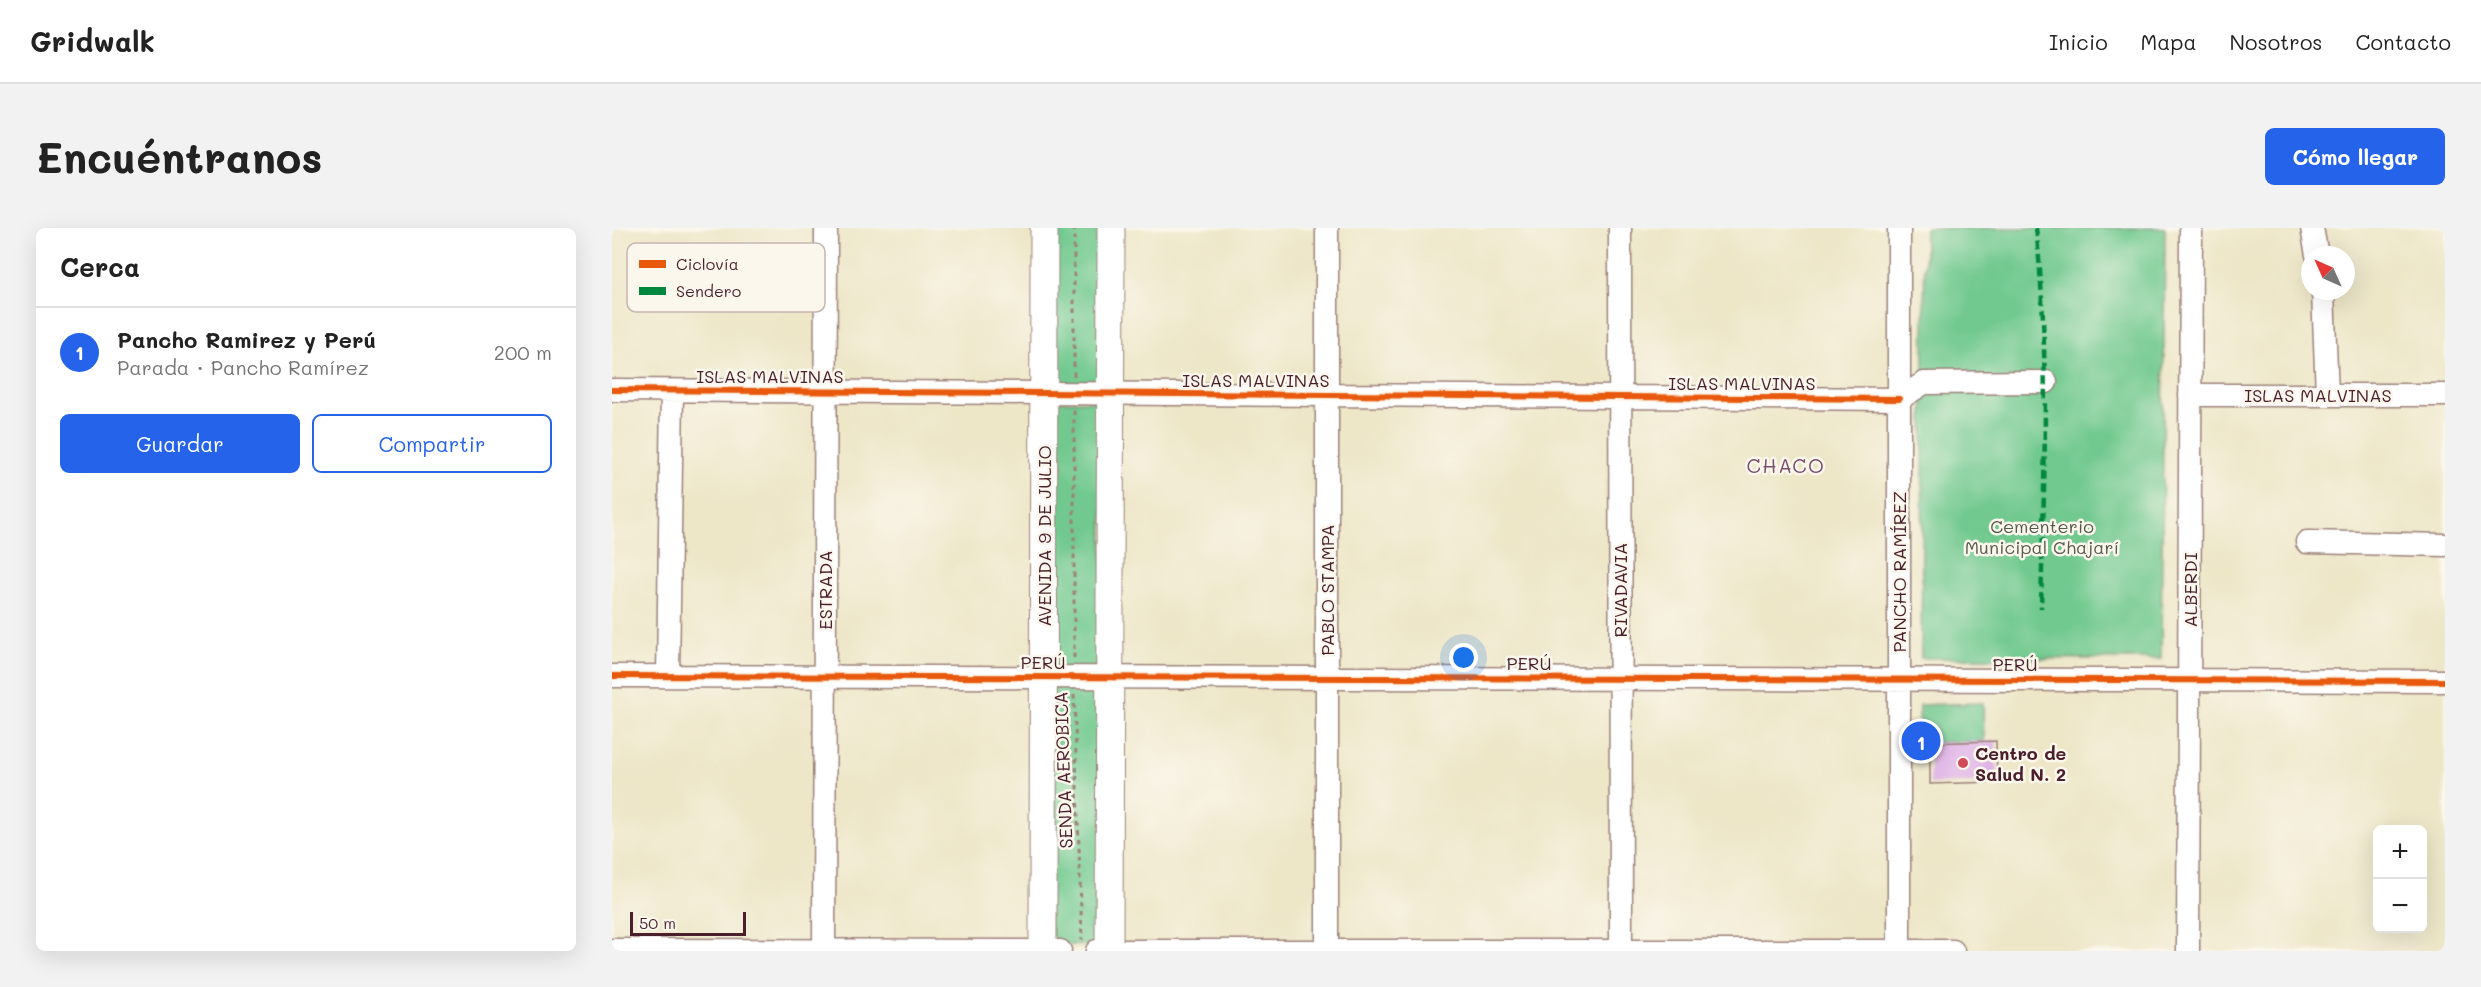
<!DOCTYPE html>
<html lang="es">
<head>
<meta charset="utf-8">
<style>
	:root { --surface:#fff; --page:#f2f2f2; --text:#222; --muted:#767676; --line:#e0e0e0; --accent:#2563eb }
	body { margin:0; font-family:Mali,sans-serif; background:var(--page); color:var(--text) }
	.controls { position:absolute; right:18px; bottom:18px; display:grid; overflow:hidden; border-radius:9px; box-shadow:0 6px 24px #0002 }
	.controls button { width:54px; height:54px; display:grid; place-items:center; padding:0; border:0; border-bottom:2px solid var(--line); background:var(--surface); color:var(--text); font:30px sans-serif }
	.compass { position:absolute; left:1689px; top:18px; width:54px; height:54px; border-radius:50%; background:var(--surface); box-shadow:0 6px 24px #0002; rotate:315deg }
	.scale { position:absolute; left:18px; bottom:15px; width:116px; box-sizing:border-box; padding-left:6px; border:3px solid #4a1f2b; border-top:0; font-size:16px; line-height:21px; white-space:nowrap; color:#4a1f2b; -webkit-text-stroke:4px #fbf7ec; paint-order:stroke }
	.you { position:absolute; left:852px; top:430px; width:21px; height:21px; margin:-15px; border:4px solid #fff; border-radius:50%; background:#1a73e8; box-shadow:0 0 0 9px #1a73e833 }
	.badge { display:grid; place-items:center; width:39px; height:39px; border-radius:50%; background:var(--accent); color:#fff; font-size:20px; font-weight:700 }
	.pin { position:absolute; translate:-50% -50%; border:3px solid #fff; box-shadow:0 2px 6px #0006 }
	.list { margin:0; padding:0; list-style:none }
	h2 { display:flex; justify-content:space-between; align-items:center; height:78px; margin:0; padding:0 24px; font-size:26px }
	h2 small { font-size:20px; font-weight:400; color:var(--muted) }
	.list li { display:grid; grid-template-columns:39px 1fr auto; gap:18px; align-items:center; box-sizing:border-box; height:90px; padding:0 24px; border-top:2px solid var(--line) }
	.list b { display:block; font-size:22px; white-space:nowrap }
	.list p { margin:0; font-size:20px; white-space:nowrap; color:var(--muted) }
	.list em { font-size:20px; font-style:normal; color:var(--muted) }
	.actions { display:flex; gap:12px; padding:18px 24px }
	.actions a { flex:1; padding:14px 0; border:2px solid var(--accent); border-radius:9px; text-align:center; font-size:21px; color:var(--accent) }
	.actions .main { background:var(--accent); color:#fff }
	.map { position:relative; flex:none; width:1833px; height:723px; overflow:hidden; border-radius:9px }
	header { display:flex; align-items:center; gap:36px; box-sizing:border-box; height:84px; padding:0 30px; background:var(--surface); border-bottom:2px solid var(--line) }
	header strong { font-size:28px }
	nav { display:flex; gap:33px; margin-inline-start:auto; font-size:21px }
	.intro { display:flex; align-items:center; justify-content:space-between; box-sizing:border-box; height:144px; padding:0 36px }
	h1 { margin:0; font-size:42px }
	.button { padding:15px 27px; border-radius:9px; background:var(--accent); color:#fff; font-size:21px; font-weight:700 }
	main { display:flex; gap:36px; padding:0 36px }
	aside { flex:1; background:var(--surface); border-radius:9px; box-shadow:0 6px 24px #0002 }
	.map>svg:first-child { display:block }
</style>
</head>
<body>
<header>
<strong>Gridwalk</strong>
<nav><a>Inicio</a><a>Mapa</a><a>Nosotros</a><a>Contacto</a></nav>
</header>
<div class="intro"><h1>Encuéntranos</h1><a class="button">Cómo llegar</a></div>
<main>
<aside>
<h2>Cerca<small></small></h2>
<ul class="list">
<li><span class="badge">1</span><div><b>Pancho Ramirez y Perú</b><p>Parada · Pancho Ramírez</p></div><em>200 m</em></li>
</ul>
<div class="actions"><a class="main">Guardar</a><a>Compartir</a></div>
</aside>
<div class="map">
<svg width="1833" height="723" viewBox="0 0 1833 723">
	<rect width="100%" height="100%" fill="#fbf7ec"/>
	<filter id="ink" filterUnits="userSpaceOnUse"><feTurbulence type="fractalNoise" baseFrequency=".0167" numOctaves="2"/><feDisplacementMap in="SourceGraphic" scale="12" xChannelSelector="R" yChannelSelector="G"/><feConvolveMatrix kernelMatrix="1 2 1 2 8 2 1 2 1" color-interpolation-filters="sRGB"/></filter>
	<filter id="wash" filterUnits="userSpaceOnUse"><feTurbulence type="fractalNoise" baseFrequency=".008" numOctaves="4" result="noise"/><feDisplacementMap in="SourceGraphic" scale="24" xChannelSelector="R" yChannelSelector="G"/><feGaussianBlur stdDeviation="1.35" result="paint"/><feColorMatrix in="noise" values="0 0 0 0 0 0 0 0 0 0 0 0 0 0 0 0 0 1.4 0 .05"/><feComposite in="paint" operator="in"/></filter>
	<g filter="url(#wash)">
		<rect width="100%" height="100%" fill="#ede6c7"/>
		<!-- green -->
		<path fill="#71c98f" stroke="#5e745d" stroke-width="1.5" d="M438 0H491L492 158 438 160Z
			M1313 0H1553L1549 431 1309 430Z
			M439 173H491V441L437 443Z
			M438 456H491V717H437Z
			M1371 475 1372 513 1308 515 1307 477Z"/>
		<g id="blocks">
			<!-- building -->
			<path fill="#dba8e6" d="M1384 513 1385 554 1318 556V515Z"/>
		</g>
	</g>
	<g filter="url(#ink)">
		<use href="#blocks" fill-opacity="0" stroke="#9c8279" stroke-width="1.5"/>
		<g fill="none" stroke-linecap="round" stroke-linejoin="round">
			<!-- minor casing -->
			<g stroke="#9c8279" stroke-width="25">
				<path id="minor" d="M1008 0 1009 723
					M1287 0V723
					M1700 0 1705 27
					M1711 63 1715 167
					M0 162 1287 171 1312 155 1434 154
					M1578 167H1833
					M1695 314 1833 317
					M0 448 1833 453
					M56 448 60 163
					M0 722 448 723
					M212 723 214 0
					M485 723H1341
					M715 723V0
					M1576 723 1579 0"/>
			</g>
			<!-- major casing -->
			<g stroke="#9c8279" stroke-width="29">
				<path id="major" d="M431 723 432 0
					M497 723 499 0"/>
			</g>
			<!-- path -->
			<path stroke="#9c8279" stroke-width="3" stroke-dasharray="4.5 4.5" stroke-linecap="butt" d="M462 148V0
				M462 430V182
				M462 467 470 712"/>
			<!-- minor -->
			<use href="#minor" stroke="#fff" stroke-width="22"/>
			<!-- major -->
			<use href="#major" stroke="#fff" stroke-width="27"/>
			<!-- quiet -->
			<path stroke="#00873e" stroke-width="4.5" stroke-dasharray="9 4.5" stroke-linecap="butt" d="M1424 0C1438 126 1432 253 1429 380"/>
			<!-- cycleway casing -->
			<g stroke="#fbf7ec" stroke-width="10">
				<path id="cycleway" d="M0 162 1287 171
					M0 448 1833 453"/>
			</g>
			<!-- cycleway -->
			<use href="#cycleway" stroke="#e8590c" stroke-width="6"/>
		</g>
	</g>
	<!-- markers -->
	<circle fill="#d1495b" stroke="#fbf7ec" stroke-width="2" cx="1351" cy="535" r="6"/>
	<g text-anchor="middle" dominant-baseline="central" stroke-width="5" stroke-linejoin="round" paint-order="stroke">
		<!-- street labels -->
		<g font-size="18" fill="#4a1f2b" stroke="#fbf7ec">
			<text x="158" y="148">ISLAS MALVINAS</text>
			<text x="644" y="152">ISLAS MALVINAS</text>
			<text x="1130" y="155">ISLAS MALVINAS</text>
			<text x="1706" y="167">ISLAS MALVINAS</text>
			<text transform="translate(432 308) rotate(-90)">AVENIDA 9 DE JULIO</text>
			<text transform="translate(1287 344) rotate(-90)">PANCHO RAMÍREZ</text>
			<text transform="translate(213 362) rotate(-90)">ESTRADA</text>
			<text transform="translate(715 362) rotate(-90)">PABLO STAMPA</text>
			<text transform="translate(1008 362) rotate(-90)">RIVADAVIA</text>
			<text transform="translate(1578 362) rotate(-90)">ALBERDI</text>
			<text x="431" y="434">PERÚ</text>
			<text x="917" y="435">PERÚ</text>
			<text x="1403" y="436">PERÚ</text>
			<text transform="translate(451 542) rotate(-92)">SENDA AEROBICA</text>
		</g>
		<!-- park labels -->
		<g font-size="18" fill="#585a4e" stroke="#fbf7ec">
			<text x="1430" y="298">Cementerio<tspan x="1430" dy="21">Municipal Chajarí</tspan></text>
		</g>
		<!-- poi labels -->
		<g font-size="18" font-weight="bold" fill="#4a1f2b" stroke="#fbf7ec" text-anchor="start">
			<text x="1363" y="525">Centro de<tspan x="1363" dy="21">Salud N. 2</tspan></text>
		</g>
		<!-- neighbourhood labels -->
		<g font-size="20" letter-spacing="1.5" fill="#7d4f6c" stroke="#fbf7ec">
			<text x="1174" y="237">CHACO</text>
		</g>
	</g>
	<!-- legend -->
	<rect x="15" y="15" width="198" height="69" rx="9" fill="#fbf7ec" stroke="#c6b6b2" stroke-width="1.5"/>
	<rect x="27" y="32" width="27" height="8" fill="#e8590c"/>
	<rect x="27" y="59" width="27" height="8" fill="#00873e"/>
	<g font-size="16" fill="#4a1f2b">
		<text x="64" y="42">Ciclovía</text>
		<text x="64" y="69">Sendero</text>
	</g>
</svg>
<div class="controls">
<button>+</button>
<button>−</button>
</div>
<svg class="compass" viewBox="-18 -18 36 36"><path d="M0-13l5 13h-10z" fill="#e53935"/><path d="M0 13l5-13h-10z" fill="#767676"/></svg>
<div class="scale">50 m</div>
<div class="you"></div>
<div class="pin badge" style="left:1309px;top:513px">1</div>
</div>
</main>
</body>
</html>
